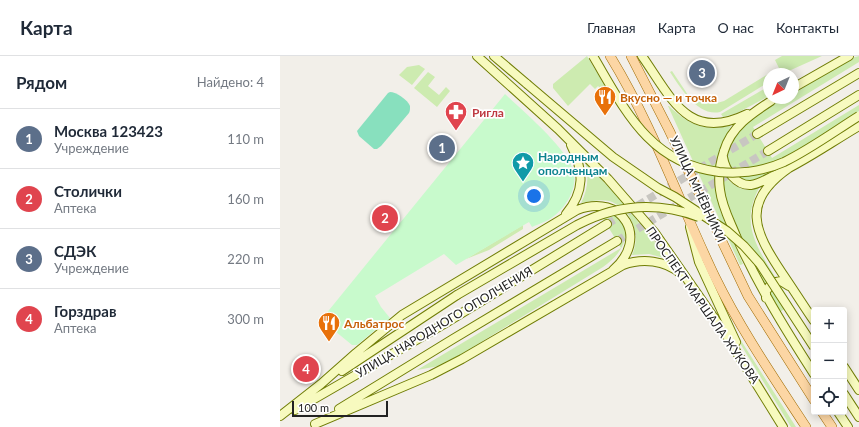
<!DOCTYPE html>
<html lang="ru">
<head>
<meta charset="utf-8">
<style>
	:root { --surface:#fff; --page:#f2f2f3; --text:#1f2937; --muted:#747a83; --line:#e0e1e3; --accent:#0f766e }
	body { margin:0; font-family:Lato,sans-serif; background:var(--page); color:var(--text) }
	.controls { position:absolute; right:12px; bottom:12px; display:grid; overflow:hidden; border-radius:4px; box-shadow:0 2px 10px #0003 }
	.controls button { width:36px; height:36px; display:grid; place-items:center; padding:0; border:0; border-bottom:1px solid var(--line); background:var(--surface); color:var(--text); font:20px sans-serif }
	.compass { position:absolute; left:483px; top:12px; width:36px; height:36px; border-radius:50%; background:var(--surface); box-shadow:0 2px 10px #0003; rotate:223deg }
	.scale { position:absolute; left:12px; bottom:10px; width:96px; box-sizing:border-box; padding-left:4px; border:2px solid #222; border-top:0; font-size:11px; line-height:14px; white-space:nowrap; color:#222; -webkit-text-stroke:3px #fff; paint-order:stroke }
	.you { position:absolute; left:254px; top:140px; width:14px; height:14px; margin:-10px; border:3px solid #fff; border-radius:50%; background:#1a73e8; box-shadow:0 0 0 6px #1a73e833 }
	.badge { display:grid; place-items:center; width:26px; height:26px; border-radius:50%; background:var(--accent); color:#fff; font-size:13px; font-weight:700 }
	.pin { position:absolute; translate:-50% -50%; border:2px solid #fff; box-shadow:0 1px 4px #0006 }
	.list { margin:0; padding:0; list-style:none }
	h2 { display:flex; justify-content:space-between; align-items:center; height:52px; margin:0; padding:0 16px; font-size:17px }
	h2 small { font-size:13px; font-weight:400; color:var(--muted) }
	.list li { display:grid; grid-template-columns:26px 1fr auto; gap:12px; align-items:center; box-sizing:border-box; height:60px; padding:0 16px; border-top:1px solid var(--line) }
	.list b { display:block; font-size:15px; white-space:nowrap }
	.list p { margin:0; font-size:13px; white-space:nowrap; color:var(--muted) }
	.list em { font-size:13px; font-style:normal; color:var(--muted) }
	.icon { flex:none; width:22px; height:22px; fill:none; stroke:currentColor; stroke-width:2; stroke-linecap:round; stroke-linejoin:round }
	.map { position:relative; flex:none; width:579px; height:371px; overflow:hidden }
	header { display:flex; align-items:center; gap:24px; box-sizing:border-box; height:56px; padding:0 20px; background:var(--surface); border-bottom:1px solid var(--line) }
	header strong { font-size:19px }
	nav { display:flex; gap:22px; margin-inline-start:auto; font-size:14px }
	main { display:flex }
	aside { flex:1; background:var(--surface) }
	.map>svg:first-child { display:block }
</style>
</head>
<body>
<header>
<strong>Карта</strong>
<nav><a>Главная</a><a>Карта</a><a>О нас</a><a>Контакты</a></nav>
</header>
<main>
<aside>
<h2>Рядом<small>Найдено: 4</small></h2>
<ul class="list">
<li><span class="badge" style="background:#5c6f8a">1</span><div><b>Москва 123423</b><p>Учреждение</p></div><em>110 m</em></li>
<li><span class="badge" style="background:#e0444e">2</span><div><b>Столички</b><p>Аптека</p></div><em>160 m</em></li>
<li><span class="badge" style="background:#5c6f8a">3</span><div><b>СДЭК</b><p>Учреждение</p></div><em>220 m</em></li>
<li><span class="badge" style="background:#e0444e">4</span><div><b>Горздрав</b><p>Аптека</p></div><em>300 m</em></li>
</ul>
</aside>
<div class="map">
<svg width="579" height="371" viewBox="0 0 579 371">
	<rect width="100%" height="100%" fill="#f2efe9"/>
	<!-- grass -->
	<path fill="#cdebb0" d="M307 0 336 48 318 30 315 33 310 28 288 50 273 32V28Z
		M502 0H542L502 18 495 4Z
		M579 0V6L473 71 492 102 579 49V55L576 57 579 61V66L487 120 471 126H466L453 118 446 102C449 92 453 82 460 74 466 66 497 43 507 42 509 42 511 42 513 42V37L575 1Z
		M139 9 145 13 132 29 119 19 127 11Z
		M392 15 408 39 437 47 444 45 493 15H495L498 18H489V26L440 56C418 61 400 31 390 16Z
		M148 16 155 21 148 30 159 39 166 31 170 35 157 51 134 32Z
		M489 30V40L457 57 443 61 441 58Z
		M388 50H389C403 63 415 72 436 72 441 72 447 70 451 70 420 127 440 154 463 208L460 209Z
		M305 106 339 142 388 203 369 198 352 199C362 178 351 152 329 145 320 143 310 145 301 147 308 133 309 121 305 106Z
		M443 119C450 126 458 134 469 134 472 133 476 132 479 132 463 163 472 183 489 211 497 223 504 236 512 248L500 256C481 220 441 159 443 119Z
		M319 156 335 157 346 172C347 189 337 201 323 211L180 299 159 310 137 314 341 192Z
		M243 169V173L209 194 186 203Z
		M460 283 516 371H511L458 284Z"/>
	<!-- park -->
	<path fill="#c8facc" d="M225 38C243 55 290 95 294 117 297 133 286 151 274 160 268 165 259 168 252 171L249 166 176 209 164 198 95 240 101 251 110 262 77 289H72L44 266 43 263 45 259Z"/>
	<!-- pitch -->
	<path fill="#88e0be" d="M110 36C116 36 128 44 130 50 130 53 130 55 129 57L101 90 97 93H94L79 80 77 75 108 37Z"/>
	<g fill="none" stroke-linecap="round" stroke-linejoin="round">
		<!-- secondary-tunnel -->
		<path stroke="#c8c6c1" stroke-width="8" stroke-dasharray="8 4" stroke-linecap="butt" d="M327 168 477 78
			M337 185 488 95"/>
		<!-- secondary casing -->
		<g stroke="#707d05" stroke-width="10">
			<path id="secondary" d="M197 0 278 73 328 123 375 177 446 279 503 371
				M214 0 247 28
				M362 0C391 41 408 87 467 58
				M513 32 569 0
				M491 45C471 58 451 71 444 95 440 107 438 121 440 134 442 151 450 165 456 180 478 229 505 273 534 318
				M477 78 579 17
				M488 95 579 39
				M443 101C445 114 456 130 471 129 478 128 485 124 491 121 522 107 550 87 579 70
				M509 112C460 146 474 175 502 217 513 233 523 249 534 265
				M286 158C305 135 304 115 291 89
				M410 171 419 206 456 286
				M486 242V235L492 227 501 225 509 230
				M564 311 579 334
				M62 315 177 239
				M564 338 579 361
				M59 353 173 283 337 185
				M15 354 164 268 327 168
				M558 356 568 371
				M0 360 41 328 76 297 122 259 297 154C343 136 370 183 333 214
				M35 368 151 319 182 303 343 209C362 202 385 204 401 218"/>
		</g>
		<!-- primary casing -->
		<g stroke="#a06b00" stroke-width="10">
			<path id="primary" d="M330 0C373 70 400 148 435 221 461 274 494 322 526 371
				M351 0 389 74 468 240 534 344
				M542 356 552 371"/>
		</g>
		<!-- secondary -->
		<use href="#secondary" stroke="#f7fabf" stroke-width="8"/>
		<!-- primary -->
		<use href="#primary" stroke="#fcd6a4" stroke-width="9"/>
		<!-- secondary-bridge casing -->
		<g stroke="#707d05" stroke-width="10" stroke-linecap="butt">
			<path id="secondary-bridge" d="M313 0C345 54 369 107 439 116 461 118 484 115 504 106 529 94 555 75 579 60
				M247 28 333 101 378 132 395 141 447 175 464 190 480 208 534 291
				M177 239 297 169C337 148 377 145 419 161"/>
		</g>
		<!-- secondary-bridge -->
		<use href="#secondary-bridge" stroke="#f7fabf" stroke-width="8"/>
	</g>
	<!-- icons -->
	<defs>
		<g id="restaurant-pin" transform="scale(1.15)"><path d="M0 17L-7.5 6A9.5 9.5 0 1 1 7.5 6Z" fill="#e8710a" stroke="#fff"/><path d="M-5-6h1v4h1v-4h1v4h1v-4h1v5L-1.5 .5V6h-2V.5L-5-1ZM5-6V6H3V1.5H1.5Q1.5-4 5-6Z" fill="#fff"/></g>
		<g id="pharmacy-pin" transform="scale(1.15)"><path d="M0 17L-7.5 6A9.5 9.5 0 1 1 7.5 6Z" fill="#e0444e" stroke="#fff"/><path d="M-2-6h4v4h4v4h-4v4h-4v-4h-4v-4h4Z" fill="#fff"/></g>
		<g id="sight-pin" transform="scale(1.15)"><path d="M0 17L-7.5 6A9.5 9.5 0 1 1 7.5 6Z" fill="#0f9aa8" stroke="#fff"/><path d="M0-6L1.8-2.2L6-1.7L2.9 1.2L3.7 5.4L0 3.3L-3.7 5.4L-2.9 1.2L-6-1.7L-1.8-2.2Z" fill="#fff"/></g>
	</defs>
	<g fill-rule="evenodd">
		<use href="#restaurant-pin" x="325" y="41"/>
		<use href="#pharmacy-pin" x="176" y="56"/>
		<use href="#sight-pin" x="243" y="107"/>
		<use href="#restaurant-pin" x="49" y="267"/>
	</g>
	<g text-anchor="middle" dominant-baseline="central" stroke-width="3.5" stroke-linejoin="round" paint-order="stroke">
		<!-- food labels -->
		<g font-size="12" font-weight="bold" fill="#c56008" stroke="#fff" text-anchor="start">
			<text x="340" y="41">Вкусно — и точка</text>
			<text x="64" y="267">Альбатрос</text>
		</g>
		<!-- health labels -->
		<g font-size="12" font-weight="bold" fill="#be3a42" stroke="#fff" text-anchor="start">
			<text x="192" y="56">Ригла</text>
		</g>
		<!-- culture labels -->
		<g font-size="12" font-weight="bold" fill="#0d838f" stroke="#fff" text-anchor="start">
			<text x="258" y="100">Народным<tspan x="258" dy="14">ополченцам</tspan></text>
		</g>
		<!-- street labels -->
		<g font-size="12" fill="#222" stroke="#fff">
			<text transform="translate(418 133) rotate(65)">УЛИЦА МНЁВНИКИ</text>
			<text transform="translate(423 249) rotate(55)">ПРОСПЕКТ МАРШАЛА ЖУКОВА</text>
			<text transform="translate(164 266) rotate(-31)">УЛИЦА НАРОДНОГО ОПОЛЧЕНИЯ</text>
		</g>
	</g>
</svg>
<div class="controls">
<button>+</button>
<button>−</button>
<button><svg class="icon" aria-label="locate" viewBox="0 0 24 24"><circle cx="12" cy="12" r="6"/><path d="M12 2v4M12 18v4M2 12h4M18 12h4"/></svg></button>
</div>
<svg class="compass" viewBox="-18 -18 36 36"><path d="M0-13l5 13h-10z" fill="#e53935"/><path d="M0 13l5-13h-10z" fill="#747a83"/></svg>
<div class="scale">100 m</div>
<div class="you"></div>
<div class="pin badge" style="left:162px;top:92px;background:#5c6f8a">1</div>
<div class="pin badge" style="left:105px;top:162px;background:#e0444e">2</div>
<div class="pin badge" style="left:422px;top:17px;background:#5c6f8a">3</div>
<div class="pin badge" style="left:26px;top:313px;background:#e0444e">4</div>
</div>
</main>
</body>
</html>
